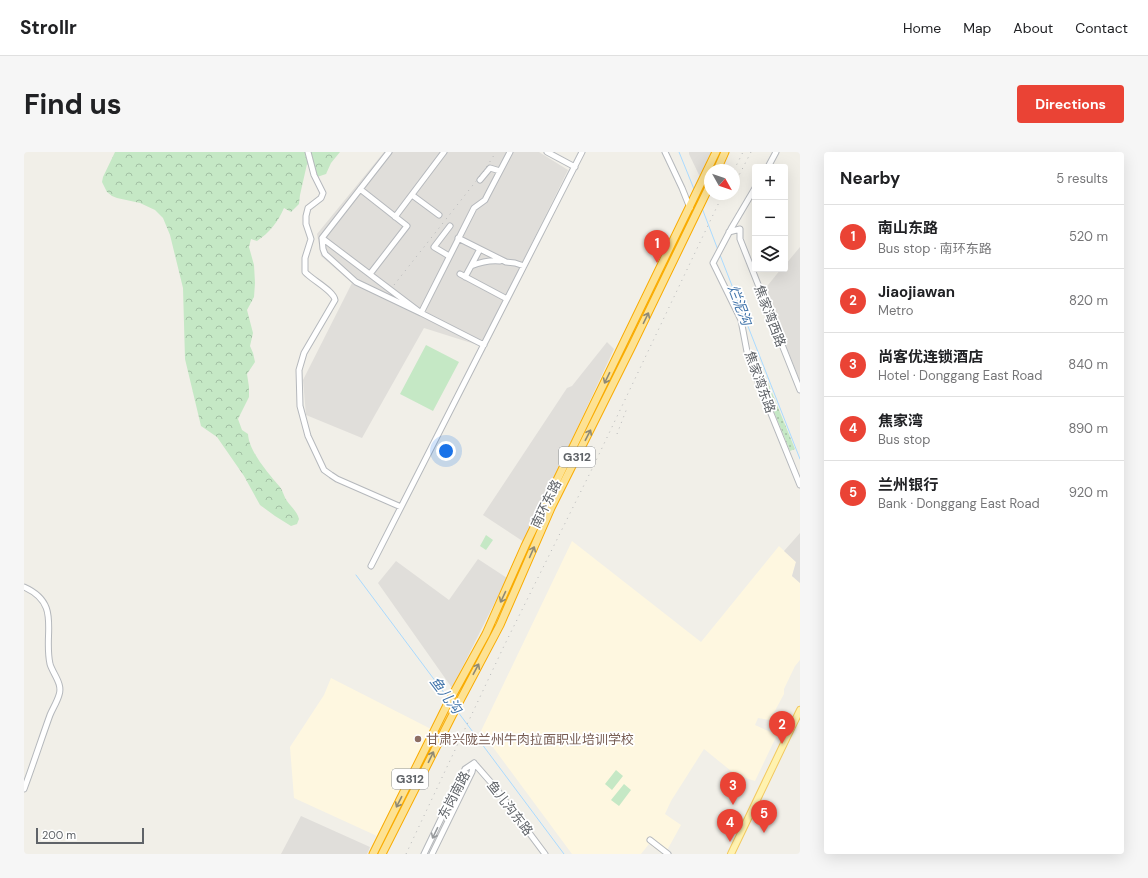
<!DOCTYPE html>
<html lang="en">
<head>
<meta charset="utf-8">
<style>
	:root { --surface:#fff; --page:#f6f6f6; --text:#202124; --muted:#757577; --line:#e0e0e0; --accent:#ea4335 }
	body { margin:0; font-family:"DM Sans","Noto Sans SC",sans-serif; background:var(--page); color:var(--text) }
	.controls { position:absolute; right:12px; top:12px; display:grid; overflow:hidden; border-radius:4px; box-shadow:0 4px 16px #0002 }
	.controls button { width:36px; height:36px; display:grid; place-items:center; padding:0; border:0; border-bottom:1px solid var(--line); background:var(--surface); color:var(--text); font:20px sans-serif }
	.compass { position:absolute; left:680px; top:12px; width:36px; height:36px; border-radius:50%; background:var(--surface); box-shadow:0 4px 16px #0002; rotate:130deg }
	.scale { position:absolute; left:12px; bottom:10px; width:108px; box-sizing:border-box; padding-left:4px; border:2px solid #5f6368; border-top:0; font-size:11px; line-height:14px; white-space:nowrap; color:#5f6368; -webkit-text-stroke:3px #fff; paint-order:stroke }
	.you { position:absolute; left:422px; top:299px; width:14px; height:14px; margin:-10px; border:3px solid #fff; border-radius:50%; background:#1a73e8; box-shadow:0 0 0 6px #1a73e833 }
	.badge { display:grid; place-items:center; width:26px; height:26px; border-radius:50%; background:var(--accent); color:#fff; font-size:13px; font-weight:700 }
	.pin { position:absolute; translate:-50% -33px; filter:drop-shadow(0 1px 2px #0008) }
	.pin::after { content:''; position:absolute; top:21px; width:14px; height:12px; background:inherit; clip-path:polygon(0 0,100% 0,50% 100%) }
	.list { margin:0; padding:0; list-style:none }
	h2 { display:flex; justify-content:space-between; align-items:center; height:52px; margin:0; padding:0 16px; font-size:17px }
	h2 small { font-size:13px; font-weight:400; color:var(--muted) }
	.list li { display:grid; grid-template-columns:26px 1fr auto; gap:12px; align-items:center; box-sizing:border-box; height:64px; padding:0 16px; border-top:1px solid var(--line) }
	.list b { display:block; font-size:15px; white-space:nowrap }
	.list p { margin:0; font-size:13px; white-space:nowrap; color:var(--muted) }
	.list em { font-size:13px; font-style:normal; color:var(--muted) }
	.icon { flex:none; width:22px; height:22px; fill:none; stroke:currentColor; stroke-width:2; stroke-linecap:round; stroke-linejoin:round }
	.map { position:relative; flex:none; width:776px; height:702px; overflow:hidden; border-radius:4px }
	header { display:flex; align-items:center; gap:24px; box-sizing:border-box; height:56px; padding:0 20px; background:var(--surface); border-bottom:1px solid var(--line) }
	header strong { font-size:19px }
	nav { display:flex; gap:22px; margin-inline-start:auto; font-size:14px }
	.intro { display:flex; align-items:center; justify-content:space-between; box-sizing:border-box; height:96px; padding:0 24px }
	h1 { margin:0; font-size:28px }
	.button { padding:10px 18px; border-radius:4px; background:var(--accent); color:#fff; font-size:14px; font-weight:700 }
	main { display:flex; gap:24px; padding:0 24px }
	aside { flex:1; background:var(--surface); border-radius:4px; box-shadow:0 4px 16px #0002 }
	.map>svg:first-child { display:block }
</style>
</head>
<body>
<header>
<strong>Strollr</strong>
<nav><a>Home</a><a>Map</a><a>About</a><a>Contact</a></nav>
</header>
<div class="intro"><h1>Find us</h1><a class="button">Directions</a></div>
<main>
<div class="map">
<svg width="776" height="702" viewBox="0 0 776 702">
	<defs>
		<pattern id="grass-dots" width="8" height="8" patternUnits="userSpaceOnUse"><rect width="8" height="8" fill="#c5e8c5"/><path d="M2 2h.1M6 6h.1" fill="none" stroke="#a3c0a4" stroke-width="1.8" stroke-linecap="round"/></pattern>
		<pattern id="forest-crowns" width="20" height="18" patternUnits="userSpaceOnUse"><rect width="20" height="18" fill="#c5e8c5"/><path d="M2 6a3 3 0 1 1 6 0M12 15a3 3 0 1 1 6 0" fill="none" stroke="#a3c0a4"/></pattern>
	</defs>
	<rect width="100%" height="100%" fill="#f1efe8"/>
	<!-- commercial -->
	<path fill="#fef7e0" d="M548 389 677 490 755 394 772 410 768 424 776 431V508L771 514 760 537V542L746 568 734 566 731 573 753 583 731 629 712 623 680 597 647 649 641 662 657 673 641 702H638L625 692 617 702H548L457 579Z
		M307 526 407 577 353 684 270 646 266 595 300 543Z"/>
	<!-- industrial -->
	<path fill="#e0deda" d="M360 0H515L544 18 457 194 400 176 338 286 282 263 279 228 328 131 297 104 293 82Z
		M665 0H688L676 25 665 2Z
		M776 95V229L740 138 757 117H761V113Z
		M583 190 590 197 500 390 459 363 543 236 548 234Z
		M776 381V431L768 424 772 410 760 399Z
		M454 407 483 426 428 536 354 431 372 409 425 448Z
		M277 664 346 695 343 702H257Z"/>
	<!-- grass -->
	<path fill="url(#grass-dots)" d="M733 204 771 297 766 299 728 206Z"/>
	<!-- forest -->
	<path fill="url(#forest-crowns)" d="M91 0H316L307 11 302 22 293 25 283 12 276 43 275 52 267 60 260 56C254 70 245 81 233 89L227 87 225 95 230 113 231 131 230 145 223 158 229 181 226 194 229 201 231 210 223 222 225 235V245L214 267 218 278 224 282C225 300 245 322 256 335 259 339 260 345 263 349 267 355 273 359 275 367L273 372 267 374 251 364 236 353 220 324 193 285 177 274 161 207 159 136 146 83 139 66 131 58 116 51 93 46 88 44 83 40 78 30 79 25Z"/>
	<!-- pitch -->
	<path fill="#c5e8c5" d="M402 193 435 210 409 259 376 242Z
		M462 383 469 388 462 398 456 394Z
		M592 618 599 624 588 638 581 632Z
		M600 632 607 638 595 654 587 648Z"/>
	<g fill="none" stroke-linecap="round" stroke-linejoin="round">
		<!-- stream -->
		<path stroke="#aadaff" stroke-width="1" d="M655 0 670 37
			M678 56 694 98
			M696 103 776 307
			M332 423 424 546
			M434 560 540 702"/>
		<!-- minor casing -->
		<g stroke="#b5b8bc" stroke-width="7">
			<path id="minor" d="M284 0 290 23 299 41 297 46 284 56 282 64V72L287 87 281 106V120C288 128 310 139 311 148L280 201 275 218 276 254 284 284 300 318 307 323 313 327 377 355
				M523 0 551 15
				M641 0 658 36 666 56
				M744 15 752 0
				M456 28 466 16 476 19
				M731 36 708 75 689 111 717 168 724 205 776 333
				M336 37 383 74 346 122
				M388 43 415 63
				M371 65 420 0
				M705 80 716 77V87L776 238
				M298 86 365 0
				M434 86 482 110 491 111 500 114
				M425 104 410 95 426 74
				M447 114 456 97
				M436 122 483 147
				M441 125 447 114C457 110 466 108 476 109
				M460 193 397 161 298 86 299 97 301 102 332 130 397 161 450 56 461 48 463 44 486 0
				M347 414 558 0
				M0 435C38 452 19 480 26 512 29 522 39 532 35 543 33 550 29 556 26 563 17 588 9 613 0 637
				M450 611 471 635 521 702
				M626 688 644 702
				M400 702 441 617 450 611
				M408 702 448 620 450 611"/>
		</g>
		<!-- major casing -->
		<g stroke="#f2c960" stroke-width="8">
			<path id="major" d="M707 702 776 558"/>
		</g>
		<!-- highway casing -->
		<g stroke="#f9ab00" stroke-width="9">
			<path id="highway" d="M693 18 701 0
				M349 702 422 555 462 482 501 394 692 0
				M358 702 430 560 476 473 527 356 608 194 686 33"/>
		</g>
		<!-- minor -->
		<use href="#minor" stroke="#fff" stroke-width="5"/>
		<!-- major -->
		<use href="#major" stroke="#fff2af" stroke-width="6"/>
		<!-- highway -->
		<use href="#highway" stroke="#fde293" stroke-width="7"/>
		<!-- rail -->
		<path stroke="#b6b7b8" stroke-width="1" stroke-dasharray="1 5" stroke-linecap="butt" d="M710 18 719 0
			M710 33 727 0
			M370 133 460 19 472 0
			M593 282 603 256
			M382 702 480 494 568 317 699 42"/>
	</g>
	<!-- one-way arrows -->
	<defs><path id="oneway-shaft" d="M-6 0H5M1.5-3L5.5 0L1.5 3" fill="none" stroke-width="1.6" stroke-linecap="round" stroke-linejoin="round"/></defs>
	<g stroke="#8e8975">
		<use href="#oneway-shaft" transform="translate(622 166) rotate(-64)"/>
		<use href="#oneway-shaft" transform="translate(583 226) rotate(116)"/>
		<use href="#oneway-shaft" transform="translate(564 283) rotate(-63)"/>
		<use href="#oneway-shaft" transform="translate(508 400) rotate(-66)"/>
		<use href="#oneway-shaft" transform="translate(479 445) rotate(115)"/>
		<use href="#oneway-shaft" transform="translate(452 517) rotate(-62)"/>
		<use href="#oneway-shaft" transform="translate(407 605) rotate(-64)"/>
		<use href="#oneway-shaft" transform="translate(375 650) rotate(117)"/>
	</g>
	<use stroke="#979a9d" href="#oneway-shaft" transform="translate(411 681) rotate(116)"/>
	<!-- markers -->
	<circle fill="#8d6e63" stroke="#fff" stroke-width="1.5" cx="394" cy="587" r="4"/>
	<g text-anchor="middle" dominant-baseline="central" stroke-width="3.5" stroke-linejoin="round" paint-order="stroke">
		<!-- shield labels -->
		<g fill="#fff" stroke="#8f9295" stroke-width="1">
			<rect x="535" y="295" width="36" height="20" rx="3"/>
			<rect x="368" y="617" width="36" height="20" rx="3"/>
		</g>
		<g font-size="12" font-weight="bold" fill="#5f6368">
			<text x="553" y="305">G312</text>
			<text x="386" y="627">G312</text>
		</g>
		<!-- street labels -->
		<g font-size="13" fill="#5f6368" stroke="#fff">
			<text transform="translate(746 164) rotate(69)">焦家湾西路</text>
			<text transform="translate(736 230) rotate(70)">焦家湾东路</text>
			<text transform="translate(522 352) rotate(-64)">南环东路</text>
			<text transform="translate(430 643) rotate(-62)">东岗南路</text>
			<text transform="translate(486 656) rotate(52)">鱼儿沟东路</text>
		</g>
		<!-- education labels -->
		<g font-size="13" fill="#785e54" stroke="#fff" text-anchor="start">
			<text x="402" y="587">甘肃兴陇兰州牛肉拉面职业培训学校</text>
		</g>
		<!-- water labels -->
		<g font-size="14" font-style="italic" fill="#4174aa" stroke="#fff">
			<text transform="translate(716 153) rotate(69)">烂泥沟</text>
			<text transform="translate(422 543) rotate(53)">鱼儿沟</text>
		</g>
	</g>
</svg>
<div class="controls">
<button>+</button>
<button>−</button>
<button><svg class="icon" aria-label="layers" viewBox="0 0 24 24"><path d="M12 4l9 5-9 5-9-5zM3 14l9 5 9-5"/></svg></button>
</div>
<svg class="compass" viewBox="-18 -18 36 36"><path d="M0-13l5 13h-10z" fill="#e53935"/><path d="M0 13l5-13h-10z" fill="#757577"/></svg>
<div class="scale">200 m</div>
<div class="you"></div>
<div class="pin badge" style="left:633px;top:111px">1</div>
<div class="pin badge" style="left:758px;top:592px">2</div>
<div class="pin badge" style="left:709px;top:653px">3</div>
<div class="pin badge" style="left:706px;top:690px">4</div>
<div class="pin badge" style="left:740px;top:681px">5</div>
</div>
<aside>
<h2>Nearby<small>5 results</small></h2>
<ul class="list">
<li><span class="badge">1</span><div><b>南山东路</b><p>Bus stop · 南环东路</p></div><em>520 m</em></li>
<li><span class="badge">2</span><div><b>Jiaojiawan</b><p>Metro</p></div><em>820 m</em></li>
<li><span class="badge">3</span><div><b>尚客优连锁酒店</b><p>Hotel · Donggang East Road</p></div><em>840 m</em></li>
<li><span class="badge">4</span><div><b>焦家湾</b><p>Bus stop</p></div><em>890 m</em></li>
<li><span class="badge">5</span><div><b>兰州银行</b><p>Bank · Donggang East Road</p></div><em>920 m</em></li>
</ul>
</aside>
</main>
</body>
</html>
